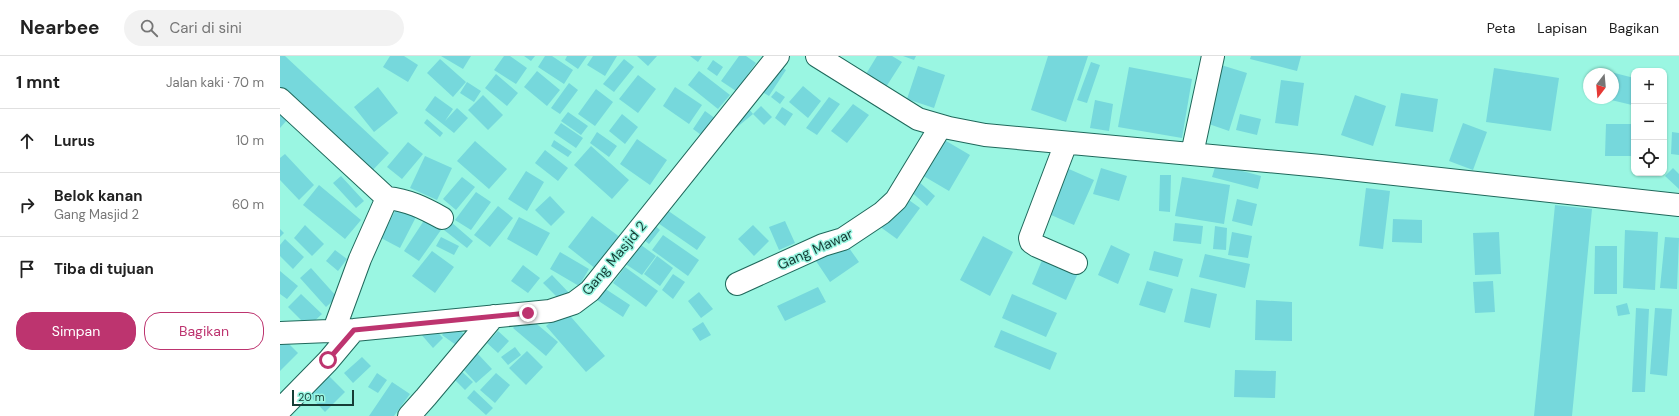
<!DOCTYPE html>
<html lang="id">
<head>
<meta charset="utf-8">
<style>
	:root { --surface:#fff; --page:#f2f2f2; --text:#222; --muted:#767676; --line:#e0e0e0; --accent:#bd346f }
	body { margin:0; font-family:"DM Sans",sans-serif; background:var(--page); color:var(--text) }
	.controls { position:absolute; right:12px; top:12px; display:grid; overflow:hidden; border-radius:8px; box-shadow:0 1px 3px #0004 }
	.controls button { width:36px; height:36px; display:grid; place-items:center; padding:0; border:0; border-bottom:1px solid var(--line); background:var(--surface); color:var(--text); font:20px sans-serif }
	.compass { position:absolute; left:1303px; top:12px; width:36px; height:36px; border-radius:50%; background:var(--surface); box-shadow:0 1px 3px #0004; rotate:196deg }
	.scale { position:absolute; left:12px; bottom:10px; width:62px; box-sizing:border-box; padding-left:4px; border:2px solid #163d36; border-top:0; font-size:11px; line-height:14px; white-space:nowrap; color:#163d36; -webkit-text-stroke:3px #9af6e2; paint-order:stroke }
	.stop { position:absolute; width:12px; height:12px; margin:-9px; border:3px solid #bd346f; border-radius:50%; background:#fff }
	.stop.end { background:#bd346f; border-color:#fff; box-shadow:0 1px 4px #0008 }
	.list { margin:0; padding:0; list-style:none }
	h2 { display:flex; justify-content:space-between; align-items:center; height:52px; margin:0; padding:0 16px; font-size:17px }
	h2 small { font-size:13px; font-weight:400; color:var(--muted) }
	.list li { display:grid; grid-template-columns:26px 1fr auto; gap:12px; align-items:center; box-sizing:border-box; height:64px; padding:0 16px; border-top:1px solid var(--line) }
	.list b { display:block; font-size:15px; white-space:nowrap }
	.list p { margin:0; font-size:13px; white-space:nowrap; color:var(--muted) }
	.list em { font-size:13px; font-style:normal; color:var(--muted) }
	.actions { display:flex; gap:8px; padding:12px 16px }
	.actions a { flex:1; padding:9px 0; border:1px solid var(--accent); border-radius:16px; text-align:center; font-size:14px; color:var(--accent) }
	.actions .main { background:var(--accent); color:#fff }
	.icon { flex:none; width:22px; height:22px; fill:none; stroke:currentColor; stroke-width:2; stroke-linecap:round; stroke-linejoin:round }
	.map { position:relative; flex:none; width:1399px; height:360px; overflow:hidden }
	header { display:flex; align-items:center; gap:24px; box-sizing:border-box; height:56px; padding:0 20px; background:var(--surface); border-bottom:1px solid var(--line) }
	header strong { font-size:19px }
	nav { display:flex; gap:22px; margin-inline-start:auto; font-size:14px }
	.search { width:280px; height:36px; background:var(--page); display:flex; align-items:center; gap:10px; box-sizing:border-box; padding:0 14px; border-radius:22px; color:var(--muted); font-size:15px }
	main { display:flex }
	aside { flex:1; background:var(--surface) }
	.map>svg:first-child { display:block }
</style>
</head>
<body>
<header>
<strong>Nearbee</strong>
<div class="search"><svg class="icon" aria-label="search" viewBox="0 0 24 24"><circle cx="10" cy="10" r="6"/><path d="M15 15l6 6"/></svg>Cari di sini</div>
<nav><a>Peta</a><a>Lapisan</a><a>Bagikan</a></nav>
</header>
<main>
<aside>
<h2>1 mnt<small>Jalan kaki · 70 m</small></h2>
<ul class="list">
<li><svg class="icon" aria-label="ahead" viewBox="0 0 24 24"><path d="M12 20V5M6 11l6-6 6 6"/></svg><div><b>Lurus</b></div><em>10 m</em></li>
<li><svg class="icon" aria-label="right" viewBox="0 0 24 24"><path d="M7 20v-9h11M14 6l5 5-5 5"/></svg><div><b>Belok kanan</b><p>Gang Masjid 2</p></div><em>60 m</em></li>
<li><svg class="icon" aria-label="arrive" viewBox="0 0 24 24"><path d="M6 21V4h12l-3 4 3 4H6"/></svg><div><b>Tiba di tujuan</b></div></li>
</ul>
<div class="actions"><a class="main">Simpan</a><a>Bagikan</a></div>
</aside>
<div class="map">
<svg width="1399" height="360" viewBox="0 0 1399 360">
	<rect width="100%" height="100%" fill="#9af6e2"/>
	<!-- building -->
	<path fill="#76d8dc" d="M0 0H5L109 97 91 116 0 32Z
		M110 0H124L138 9 128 26 103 11Z
		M161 0H191L183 13Z
		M224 0H230L247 12 236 28 214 14Z
		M244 0H255L251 5Z
		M265 0H272L293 14 284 28 258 11Z
		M287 0H307L298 13 285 4Z
		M313 0H337L325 20 307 9Z
		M357 0H377L368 10Z
		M410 0H422L418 6Z
		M459 0H466L476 7 456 35 441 25Z
		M597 0H612L622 6 606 31 586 18Z
		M623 0H636L634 4Z
		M768 0H808L786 66 751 54Z
		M971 0H1021L1017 15 970 3Z
		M160 3 186 26 173 41 147 17Z
		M344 3 354 11 334 36 323 28Z
		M433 4 443 11 437 20 427 13Z
		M811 6 820 9 807 47 797 44Z
		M496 7 506 14 489 40 479 34Z
		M941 9 967 17 949 75 923 66Z
		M638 10 665 19 654 52 627 43Z
		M849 11 912 23 902 82 838 71Z
		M1214 12 1279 22 1271 75 1206 66Z
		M257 15 280 34 267 50 244 31Z
		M419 15 450 39 438 53 408 29Z
		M1327 15 1354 22V41L1352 49 1327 43 1333 42V18H1326Z
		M216 18 238 37 227 50 205 32Z
		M358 19 376 33 358 57 339 43Z
		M1001 24 1024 27 1018 70 995 67Z
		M187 26 201 35 194 46 180 37Z
		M289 27 298 34 280 58 271 52Z
		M523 30 541 45 528 62 509 46Z
		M98 31 118 57 94 76 74 51Z
		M395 31 422 49 409 68 383 50Z
		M316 33 333 46 315 70 298 58Z
		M496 35 505 41 500 48 491 41Z
		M1121 37 1158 43 1153 76 1115 70Z
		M203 39 223 59 208 74 188 54Z
		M1075 39 1106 50 1093 90 1061 79Z
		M155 40 173 53 165 65 177 52 188 62 174 77 145 54Z
		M549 41 560 48 537 79 526 72Z
		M815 44 833 48 829 75 810 72Z
		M465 48 473 58 456 72 448 63Z
		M573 48 589 59 567 87 551 75Z
		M481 50 492 61 484 69 473 58Z
		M502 51 513 58 505 70 495 62Z
		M425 55 436 63 424 81 413 73Z
		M288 56 308 70 301 79 281 65Z
		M0 57 7 64 0 72Z
		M342 58 358 71 345 88 329 75Z
		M960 58 981 63 977 79 956 74Z
		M147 63 163 77 160 81 144 67Z
		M281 67 303 82 296 92 274 77Z
		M1183 67 1207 76 1193 114 1169 105Z
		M1326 68H1352L1351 100H1325Z
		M317 76 337 90 329 101 310 87Z
		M1392 76 1399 77V99L1391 98Z
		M661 82 690 99 669 135 640 118Z
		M357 83 387 104 370 129 340 108Z
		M274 84 292 96 288 101 271 90Z
		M195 85 227 113 209 133 177 105Z
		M128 86 143 98 122 123 107 111Z
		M311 90 349 124 332 143 294 109Z
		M265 94 288 112 278 125 255 107Z
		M5 98 34 129 19 144 0 124V102Z
		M145 100 172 112 157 144 130 132Z
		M936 108 981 120 978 133 932 121Z
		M782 110 814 124 794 169 762 155Z
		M821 112 847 120 839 145 813 138Z
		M1393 112 1399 118V133L1385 120Z
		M246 115 264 126 247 155 228 143Z
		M880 119H891L890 156 879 155Z
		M61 120 84 145 76 152 53 127Z
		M182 121 195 131 176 154 163 143Z
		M902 121 950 129 944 168 895 160Z
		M637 124 655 140 647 150 628 133Z
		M39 129 81 164 65 183 23 149Z
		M1086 132 1110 135 1103 193 1079 190Z
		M196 136 211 146 191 174 175 164Z
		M622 139 640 152 617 183 599 170Z
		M270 140 285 156 271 170 255 154Z
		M957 143 977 148 972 170 952 165Z
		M1275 149 1312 153 1292 360H1254Z
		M218 150 233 162 210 191 194 179Z
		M117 151 136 161 120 192 101 182Z
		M387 154 426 181 417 194 378 167Z
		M312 160 341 182 316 213 288 191Z
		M239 161 270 177 257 200 227 183Z
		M145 163 161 174 139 205 124 195Z
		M1113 163 1142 164V187L1112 186Z
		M370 165 380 174 369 188 358 179Z
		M505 165 515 187 499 194 489 171Z
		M171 166 193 185 187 192 164 174Z
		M895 167 923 170 921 188 893 185Z
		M25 169 44 188 32 200 14 182Z
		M473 169 489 185 474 200 458 183Z
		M935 170 947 172 946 194 933 193Z
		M0 173 4 177 0 181Z
		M1345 174 1378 176 1375 234 1343 232Z
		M952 176 972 180 968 202 948 199Z
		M1219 176 1221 218 1195 219 1193 177Z
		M383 179 419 204 408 220 372 194Z
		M703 180 733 196 710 240 680 224Z
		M161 181 179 190 174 199 156 190Z
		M1385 181 1399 182 1397 233 1380 232Z
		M5 183 24 201 13 213 0 200V189Z
		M353 183 376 200 362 219 338 203Z
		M564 185 579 206 550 226 536 205Z
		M831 189 850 198 838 228 818 219Z
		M1315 190H1337V238H1314Z
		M55 194 67 203 58 215 46 205Z
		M152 195 174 211 155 237 132 220Z
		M874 195 903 203 898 221 869 214Z
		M280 196 309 213 299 230 270 213Z
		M765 197 800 213 786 244 752 228Z
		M925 198 970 208 965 232 919 221Z
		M377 200 393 212 380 230 364 218Z
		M243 209 260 222 248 237 231 225Z
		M345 211 378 235 366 251 333 227Z
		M31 212 57 241 46 251 20 222Z
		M0 215 18 230 7 243 0 238Z
		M393 218 405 226 393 243 382 234Z
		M272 219 291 239 283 247 263 227Z
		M867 225 893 233 885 257 859 249Z
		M1213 225 1215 256 1195 257 1193 226Z
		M321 230 350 249 343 261 314 242Z
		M538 231 546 246 505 265 497 250Z
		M911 232 937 238 930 272 904 266Z
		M419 236 433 253 421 262 408 245Z
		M21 238 42 258 28 271 8 251Z
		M732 238 777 257 766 281 722 262Z
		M976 244 1012 246V285L975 284Z
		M1347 247 1350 258 1338 260 1336 250Z
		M1356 252 1369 253 1365 336H1352Z
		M1375 252 1392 253 1387 320 1370 318Z
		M285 254 325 300 306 316 266 270Z
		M245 258 278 286 266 300 233 272Z
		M423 266 431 279 420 285 412 273Z
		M150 268 163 282 153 292 140 277Z
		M171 268 191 283 183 294 162 279Z
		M721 274 777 297 770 314 714 291Z
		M218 275 229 285 218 297 207 287Z
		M0 279 18 297 0 315Z
		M235 291 241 299 228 309 221 301Z
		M247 295 263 311 246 329 229 312Z
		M197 297 212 313 196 327 181 311Z
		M82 301 91 310 73 327 64 317Z
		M177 311 193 326 185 334 170 319Z
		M955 314 996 315 995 342 954 341Z
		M97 317 107 324 98 337 88 331Z
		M216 317 230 329 215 347 200 334Z
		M48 319 65 336 45 356 28 338Z
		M112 326 130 338 114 360H89Z
		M194 334 213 352 206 359 187 342Z"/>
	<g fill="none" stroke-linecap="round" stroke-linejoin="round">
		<!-- minor casing -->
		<g stroke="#1f685b" stroke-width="24">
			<path id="minor" d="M537 0 638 63 669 72 705 79 1041 110 1399 149
				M0 43 107 142C128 144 144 152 162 162
				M786 87 750 182 751 186 757 190 796 207
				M912 98 933 0
				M457 228 543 189 563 183 602 157 616 144 661 70
				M54 274 80 203 107 142
				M0 277 74 274 270 255 294 247 310 235 498 0
				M0 354 48 305 74 274
				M129 360 146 341 214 260"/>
		</g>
		<!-- minor -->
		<use href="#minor" stroke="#fff" stroke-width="22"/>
	</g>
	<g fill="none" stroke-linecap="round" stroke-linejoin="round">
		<!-- route -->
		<path stroke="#bd346f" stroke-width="5" d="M48 304 74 274 248 257"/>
	</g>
	<g text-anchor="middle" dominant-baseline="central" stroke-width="3" stroke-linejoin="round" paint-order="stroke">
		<!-- street labels -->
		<g font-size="14" fill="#163d36" stroke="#9af6e2">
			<text transform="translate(535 193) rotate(-24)">Gang Mawar</text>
			<text transform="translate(334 202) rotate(-50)">Gang Masjid 2</text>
		</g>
	</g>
</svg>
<div class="controls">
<button>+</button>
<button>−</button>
<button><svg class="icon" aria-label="locate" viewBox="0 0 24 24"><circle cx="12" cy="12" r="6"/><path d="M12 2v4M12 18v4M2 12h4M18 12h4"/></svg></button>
</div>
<svg class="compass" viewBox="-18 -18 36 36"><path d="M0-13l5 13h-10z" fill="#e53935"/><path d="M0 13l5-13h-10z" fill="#767676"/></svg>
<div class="scale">20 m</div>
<div class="stop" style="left:48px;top:304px"></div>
<div class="stop end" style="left:248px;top:257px"></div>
</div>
</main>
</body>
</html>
